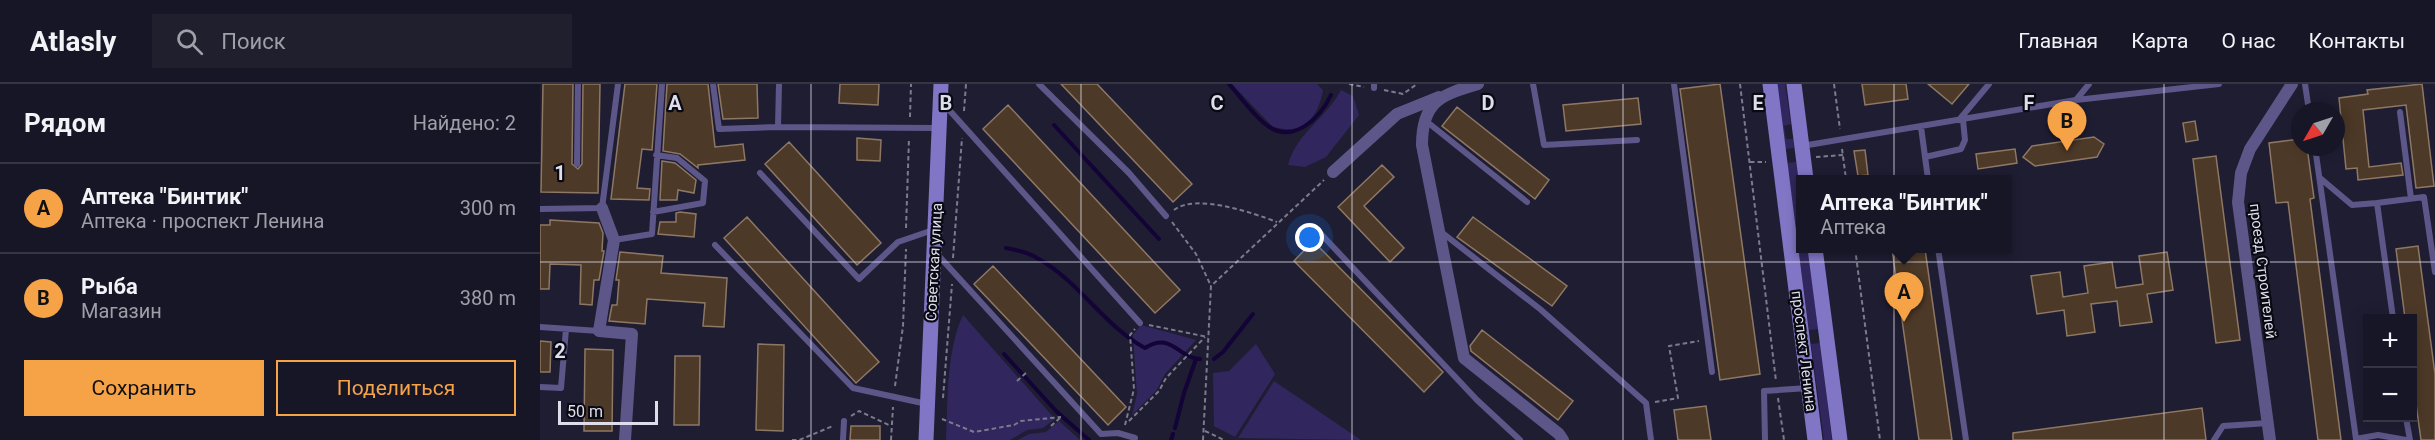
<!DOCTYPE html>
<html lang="ru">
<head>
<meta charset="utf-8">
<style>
	:root { --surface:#171626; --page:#201f2e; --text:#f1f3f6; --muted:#9e9fa7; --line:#363543; --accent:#f6a247 }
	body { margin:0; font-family:Roboto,sans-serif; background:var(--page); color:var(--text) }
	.controls { position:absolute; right:18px; bottom:18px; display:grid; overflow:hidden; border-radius:0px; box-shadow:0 3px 15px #0003 }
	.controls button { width:54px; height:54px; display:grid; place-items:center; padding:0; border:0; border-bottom:2px solid var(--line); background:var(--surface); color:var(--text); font:30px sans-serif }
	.compass { position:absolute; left:1751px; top:18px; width:54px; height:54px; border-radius:50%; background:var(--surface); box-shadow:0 3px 15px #0003; rotate:231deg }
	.scale { position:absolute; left:18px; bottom:15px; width:100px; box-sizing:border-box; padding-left:6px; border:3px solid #deddec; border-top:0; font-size:16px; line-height:21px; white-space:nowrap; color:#deddec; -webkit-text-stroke:4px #090912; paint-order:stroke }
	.you { position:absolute; left:770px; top:154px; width:21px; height:21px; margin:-15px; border:4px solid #fff; border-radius:50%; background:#1a73e8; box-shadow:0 0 0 9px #1a73e833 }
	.badge { display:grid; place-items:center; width:39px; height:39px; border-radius:50%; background:var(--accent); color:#111; font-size:20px; font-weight:700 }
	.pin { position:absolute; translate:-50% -50px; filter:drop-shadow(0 2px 3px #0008) }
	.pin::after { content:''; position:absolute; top:32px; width:21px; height:18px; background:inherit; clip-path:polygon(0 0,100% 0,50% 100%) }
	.popup { position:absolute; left:1256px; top:91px; width:216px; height:78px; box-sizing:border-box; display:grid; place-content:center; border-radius:0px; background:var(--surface); filter:drop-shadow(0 2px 4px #0005); font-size:20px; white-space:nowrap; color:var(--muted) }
	.popup b { font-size:22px; color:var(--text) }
	.popup::after { content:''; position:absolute; left:50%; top:100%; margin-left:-12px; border:12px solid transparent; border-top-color:var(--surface) }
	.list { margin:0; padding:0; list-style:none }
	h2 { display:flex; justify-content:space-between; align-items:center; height:78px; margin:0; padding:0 24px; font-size:26px }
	h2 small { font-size:20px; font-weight:400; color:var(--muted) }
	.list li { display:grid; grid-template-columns:39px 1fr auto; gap:18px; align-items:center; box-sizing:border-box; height:90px; padding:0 24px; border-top:2px solid var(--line) }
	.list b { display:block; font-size:22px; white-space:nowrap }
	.list p { margin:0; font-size:20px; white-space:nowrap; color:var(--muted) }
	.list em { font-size:20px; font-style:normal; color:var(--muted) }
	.actions { display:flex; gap:12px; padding:18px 24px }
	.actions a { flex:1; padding:14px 0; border:2px solid var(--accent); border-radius:0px; text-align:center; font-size:21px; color:var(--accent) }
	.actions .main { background:var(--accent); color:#111 }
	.icon { flex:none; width:33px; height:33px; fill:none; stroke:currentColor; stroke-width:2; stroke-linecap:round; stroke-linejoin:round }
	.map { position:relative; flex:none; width:1895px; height:356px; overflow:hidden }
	header { display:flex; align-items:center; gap:36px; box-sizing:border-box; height:84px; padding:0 30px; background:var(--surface); border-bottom:2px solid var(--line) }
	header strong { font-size:28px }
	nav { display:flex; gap:33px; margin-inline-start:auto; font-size:21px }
	.search { width:420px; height:54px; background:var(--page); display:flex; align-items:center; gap:15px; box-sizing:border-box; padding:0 21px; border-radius:0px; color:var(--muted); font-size:22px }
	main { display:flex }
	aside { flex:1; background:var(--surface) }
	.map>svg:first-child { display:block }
</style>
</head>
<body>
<header>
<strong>Atlasly</strong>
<div class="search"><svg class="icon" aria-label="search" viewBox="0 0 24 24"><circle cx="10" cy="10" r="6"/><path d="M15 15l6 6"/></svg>Поиск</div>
<nav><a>Главная</a><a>Карта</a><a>О нас</a><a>Контакты</a></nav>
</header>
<main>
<aside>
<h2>Рядом<small>Найдено: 2</small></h2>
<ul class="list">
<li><span class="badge">A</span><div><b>Аптека &quot;Бинтик&quot;</b><p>Аптека · проспект Ленина</p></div><em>300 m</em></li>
<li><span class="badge">B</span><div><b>Рыба</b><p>Магазин</p></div><em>380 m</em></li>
</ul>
<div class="actions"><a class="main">Сохранить</a><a>Поделиться</a></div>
</aside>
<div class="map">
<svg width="1895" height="356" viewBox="0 0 1895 356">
	<rect width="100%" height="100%" fill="#1f1d32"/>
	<!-- green -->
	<path fill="#31275e" d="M692 0H777L783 6C780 23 772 42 753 45 747 46 739 44 733 43Z
		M1236 0H1245L1251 40 1244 42 1246 55H1253L1254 64 1245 65Z
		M801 6 813 12 819 31 786 73 765 83 748 81C757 48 786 35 801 6Z
		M1256 78 1260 109V164L1268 165 1278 245 1269 246 1247 79Z
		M423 231 515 335 503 344 487 346 470 356H406C408 315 406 268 423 231Z
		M601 241 656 256 625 290 616 307 592 331 597 310 593 251Z
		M1280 259 1292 356H1284L1271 260Z
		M716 260 735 290 695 353 674 342 673 289 689 287Z
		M734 297 821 356 698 354Z
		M519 337 540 356H478L489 350 506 348Z"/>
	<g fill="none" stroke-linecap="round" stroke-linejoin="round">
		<!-- stream -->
		<path stroke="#130337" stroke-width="4" d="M689 0C700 12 715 34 728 42 754 60 780 34 791 11
			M514 41 619 155
			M466 164C476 166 488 168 497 174 539 197 563 241 605 264 631 247 638 274 660 275
			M464 270 516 327 549 356
			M674 275 683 268 713 230
			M635 344 644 309 656 275
			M631 356 633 350"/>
	</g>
	<!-- building -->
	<path fill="#4d3927" stroke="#8e7864" stroke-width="1.5" d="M3 0H33L32 80 38 85 42 80 43 0H60L58 109 1 108Z
		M85 0H117L112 66 102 65 97 104 110 105 109 116 71 115Z
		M127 0H168L175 63 203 60 205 76 158 81V84L140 70 123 67Z
		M178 0H217L218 34 183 35Z
		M300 0H339L338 21 299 19Z
		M521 0H557L652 100 633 118Z
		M1180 0 1220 290 1180 296 1140 5Z
		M1322 0H1366L1368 15 1325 21Z
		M1388 0H1429L1412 20Z
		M1882 0 1894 102 1876 104 1866 21 1823 26 1829 83 1861 79 1863 91 1818 96 1817 84 1806 85 1799 14 1828 10 1827 6Z
		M1098 14 1101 40 1026 47 1023 21Z
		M468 21 640 206 615 229 443 45Z
		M917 23 1009 96 995 115 902 42Z
		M1655 37 1658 56 1646 58 1643 39Z
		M1554 53 1564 60 1557 73 1495 82 1483 73 1492 62Z
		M317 54 341 56 340 77 317 76Z
		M1760 55V63H1767L1774 114 1770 115 1801 356H1778L1748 118 1736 119 1729 59Z
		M249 58 341 159 317 181 225 80Z
		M1475 65 1477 79 1438 85 1436 70Z
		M1325 66 1328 91 1318 92 1314 67Z
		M1676 72 1700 256 1676 259 1653 75Z
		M122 77 135 79 156 96 154 109 138 106 137 116H120Z
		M842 81 854 93 824 122 864 164 850 178 798 123Z
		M140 128 156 130 154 153 118 150 120 138H136V129Z
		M207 133 339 278 316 299 184 154Z
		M933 133 1027 202 1012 222 917 153Z
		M10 136 59 139 63 149 62 167H64L59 196H54L52 221 40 220 41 181 10 180 9 205H0V141H10Z
		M773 157 903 288 884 308 754 177Z
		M1878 162 1895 290V356H1881L1872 291V234H1865L1856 165Z
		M1352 165H1385L1412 356H1379Z
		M80 168 123 172 121 189 187 194 184 243 163 242 165 219 107 215 105 240 69 237 72 221H77L79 196H76Z
		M1627 168 1633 206 1607 210 1612 238 1580 242 1577 217 1551 220 1555 248 1527 252 1524 226 1497 230 1491 192 1520 188 1523 213 1548 209 1544 182 1572 178 1576 204 1603 200 1599 172Z
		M453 182 586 323 568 341 434 200Z
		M942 246 1033 317 1018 336 931 267 930 262Z
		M0 257 11 258 10 288H0Z
		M218 260 244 261 243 347 216 346Z
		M45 265 73 266 72 347H44Z
		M135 272H160L159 341H134Z
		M1166 322 1171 356H1138L1134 326Z
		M1662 324 1666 356H1473V349Z
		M311 342H340V356H310Z"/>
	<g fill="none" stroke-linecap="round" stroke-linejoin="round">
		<!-- path -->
		<path stroke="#7c7b8d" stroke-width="2" stroke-dasharray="4.5 3" stroke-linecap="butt" d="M809 0 824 3
			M1200 0 1236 297
			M1294 0 1300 45
			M844 6 863 10 877 0
			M424 27 426 0
			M370 33 371 0
			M1302 65 1306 95
			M1276 73 1303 71
			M1210 78H1226
			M634 126C656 109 713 129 737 138
			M632 138 656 170 671 202
			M366 144 369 54
			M1315 164 1340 356
			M413 174 422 54
			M609 241 668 253
			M477 297 487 288
			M355 302 363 242 366 165
			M403 314 412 200
			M1238 314 1244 356
			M1115 318 1138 314 1129 262 1159 257
			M311 332 319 327 351 342
			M402 335 434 348 474 341 481 337 521 333
			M589 337 619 307 626 294 665 253
			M585 341 594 305 590 251 595 245
			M511 342 521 333
			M665 347 684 356
			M252 356H259L293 342
			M351 356 353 323
			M663 356 671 202 784 96"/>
		<!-- lane -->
		<path stroke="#5d5789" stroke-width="6" d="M173 0 179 45 238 43 397 44
			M499 0 589 89 626 132
			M834 0V4
			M993 0 1004 61 1097 56
			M1134 0 1172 288
			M1765 0 1769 27
			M1536 16 1549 0
			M402 18 600 239
			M1860 28 1871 115
			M1419 36 1449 0
			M886 37 987 118
			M238 43 239 0
			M1381 43 1388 95
			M1262 62 1536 16 1679 0
			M1775 63 1816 355 1838 351 1866 356
			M1385 73 1421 65 1425 56 1423 36
			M37 80 38 0
			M220 89 319 195 358 158 393 146
			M1780 94 1812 121 1837 119
			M0 125 62 124 78 0
			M113 128 163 119 165 97 137 74 116 71
			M900 147 1000 225 1106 319 1111 356
			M781 150 937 316 980 356
			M74 156 112 150 122 0
			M175 161 313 304 387 320
			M1398 164 1426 356
			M397 170 561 350 578 349 595 354
			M1853 234 1837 119 1884 113 1895 188
			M0 243 59 247
			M0 303 21 304 26 245
			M1866 334 1870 356
			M303 356 304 337
			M1225 356 1224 307 1268 304
			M1674 356 1683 342 1728 339"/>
		<!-- street -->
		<path stroke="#5d5789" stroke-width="12" d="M938 0C901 11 882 17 882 61L924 274 1019 350 1023 356
			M793 88 857 30 899 13
			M62 124 74 156 59 247 92 250 85 356
			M1730 356 1698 118 1701 89 1710 65 1752 0"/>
		<!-- secondary -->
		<path stroke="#8076c5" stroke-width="15" d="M1230 0 1275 356
			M1254 0 1266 95
			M1275 164 1300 356
			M386 356 401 0"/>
	</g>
	<!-- grid -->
	<path fill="none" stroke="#deddec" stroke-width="1.5" stroke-opacity="0.55" d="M271 0V356M541 0V356M812 0V356M1083 0V356M1354 0V356M1624 0V356M0 178H1895"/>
	<g text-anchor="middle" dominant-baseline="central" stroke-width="4.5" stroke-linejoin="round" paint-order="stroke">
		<!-- street labels -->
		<g font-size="15" fill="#deddec" stroke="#090912">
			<text transform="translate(394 178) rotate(-87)">Советская улица</text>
			<text transform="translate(1723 187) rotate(83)">проезд Строителей</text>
			<text transform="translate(1264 267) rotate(83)">проспект Ленина</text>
		</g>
	</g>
	<g font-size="20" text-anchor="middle" font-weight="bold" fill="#deddec" stroke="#090912" stroke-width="4.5" stroke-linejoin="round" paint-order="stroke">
		<text x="135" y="26">A</text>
		<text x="406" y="26">B</text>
		<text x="677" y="26">C</text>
		<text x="948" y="26">D</text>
		<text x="1218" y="26">E</text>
		<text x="1489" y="26">F</text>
		<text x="20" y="96">1</text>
		<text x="20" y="274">2</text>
	</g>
</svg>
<div class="controls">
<button>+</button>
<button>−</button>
</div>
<svg class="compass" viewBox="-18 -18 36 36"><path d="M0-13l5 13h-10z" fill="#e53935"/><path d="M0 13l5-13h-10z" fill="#9e9fa7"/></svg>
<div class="scale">50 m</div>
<div class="you"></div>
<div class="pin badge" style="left:1364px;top:238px">A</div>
<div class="popup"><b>Аптека &quot;Бинтик&quot;</b>Аптека</div>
<div class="pin badge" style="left:1527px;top:67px">B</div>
</div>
</main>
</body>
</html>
